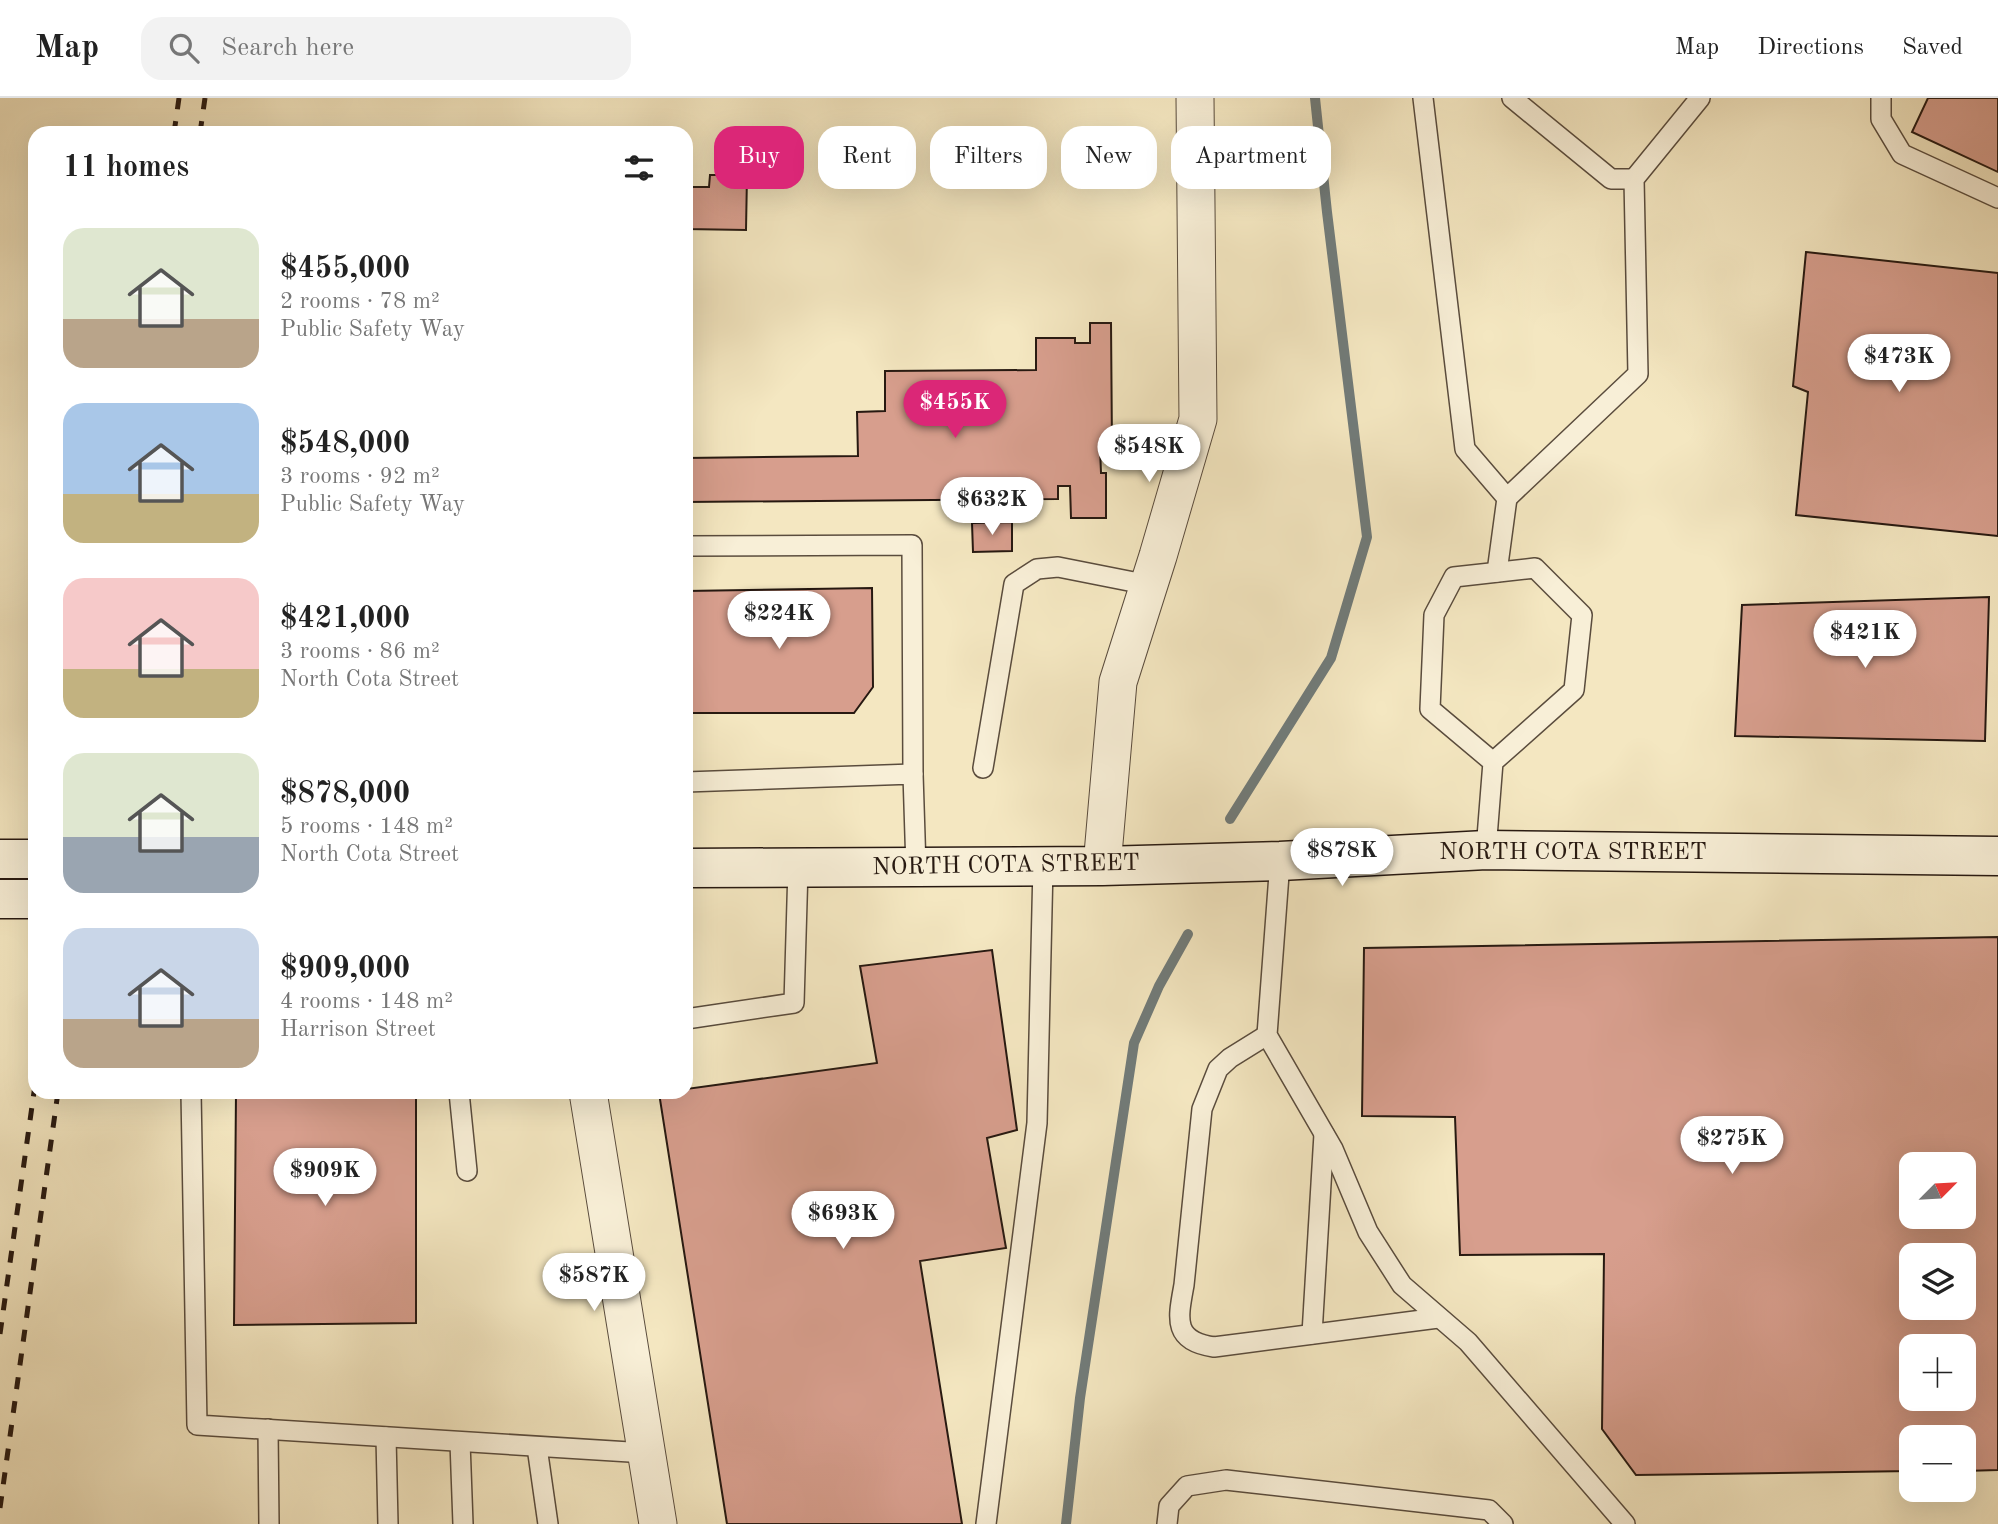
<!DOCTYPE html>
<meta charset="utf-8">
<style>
:root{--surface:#fff;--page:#f2f2f2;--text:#222;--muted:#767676;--line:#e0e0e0;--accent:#db2777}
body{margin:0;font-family:"Old Standard TT",serif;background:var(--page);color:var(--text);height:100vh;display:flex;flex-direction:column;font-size:26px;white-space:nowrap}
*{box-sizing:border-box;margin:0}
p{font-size:23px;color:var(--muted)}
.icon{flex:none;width:38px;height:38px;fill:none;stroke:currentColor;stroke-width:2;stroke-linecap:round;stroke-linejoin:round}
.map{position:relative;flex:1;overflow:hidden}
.panel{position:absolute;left:28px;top:28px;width:665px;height:973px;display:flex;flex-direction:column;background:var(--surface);border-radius:21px;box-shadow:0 7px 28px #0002}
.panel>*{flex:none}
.banner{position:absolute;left:714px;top:28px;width:665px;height:63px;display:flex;gap:14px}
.needle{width:46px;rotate:66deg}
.tools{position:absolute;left:1899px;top:1054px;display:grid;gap:14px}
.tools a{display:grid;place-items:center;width:77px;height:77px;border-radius:14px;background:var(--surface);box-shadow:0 7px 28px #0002;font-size:35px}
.price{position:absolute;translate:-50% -60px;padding:0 16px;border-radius:24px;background:#fff;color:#222;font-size:23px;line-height:46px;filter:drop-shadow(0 2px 4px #0008)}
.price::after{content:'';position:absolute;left:50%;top:42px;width:21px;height:16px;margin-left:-10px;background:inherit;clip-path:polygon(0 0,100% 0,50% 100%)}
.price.current{background:var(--accent);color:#fff}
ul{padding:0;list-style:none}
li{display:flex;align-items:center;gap:21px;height:175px;padding:0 35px}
li span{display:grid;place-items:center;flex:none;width:196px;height:140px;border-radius:21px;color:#555}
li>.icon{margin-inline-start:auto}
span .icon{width:84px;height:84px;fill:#fffc;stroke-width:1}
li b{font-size:30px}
h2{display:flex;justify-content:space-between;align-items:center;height:84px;padding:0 35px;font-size:30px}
.tag{padding:0 24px;border-radius:21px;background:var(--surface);box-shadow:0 7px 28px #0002;font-size:24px;line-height:63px}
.tag.current{background:var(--accent);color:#fff}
header{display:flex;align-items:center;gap:42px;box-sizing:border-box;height:98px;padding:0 35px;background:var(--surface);border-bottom:2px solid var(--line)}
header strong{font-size:33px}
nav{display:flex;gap:38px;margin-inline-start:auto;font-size:24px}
.search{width:490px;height:63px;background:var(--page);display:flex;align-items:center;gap:18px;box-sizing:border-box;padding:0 24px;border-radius:21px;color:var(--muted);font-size:26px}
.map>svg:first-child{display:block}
</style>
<header>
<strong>Map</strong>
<div class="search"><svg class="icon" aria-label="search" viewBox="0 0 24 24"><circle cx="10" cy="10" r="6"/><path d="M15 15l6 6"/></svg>Search here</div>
<nav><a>Map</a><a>Directions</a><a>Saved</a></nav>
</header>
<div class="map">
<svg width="1998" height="1426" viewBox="0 0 1998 1426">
<rect width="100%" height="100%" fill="#f4e7c1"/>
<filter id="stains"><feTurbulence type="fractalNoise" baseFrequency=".00286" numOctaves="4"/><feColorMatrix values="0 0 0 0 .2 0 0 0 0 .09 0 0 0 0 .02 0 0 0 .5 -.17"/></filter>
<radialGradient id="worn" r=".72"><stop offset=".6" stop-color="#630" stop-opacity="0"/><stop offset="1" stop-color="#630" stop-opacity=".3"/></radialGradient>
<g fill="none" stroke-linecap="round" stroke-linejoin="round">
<g stroke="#717b79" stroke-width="10">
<polyline points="1230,721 1331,560 1367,439 1327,114 1315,0"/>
<polyline points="1066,1426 1080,1300 1134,945 1159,888 1188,836"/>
</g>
</g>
<g fill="#d79e8d" stroke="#271911" stroke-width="2" fill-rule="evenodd">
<polygon points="1928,0 1998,0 1998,74 1912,34"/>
<polygon points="710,77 747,77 746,132 686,131 686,89 709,89"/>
<polygon points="1806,154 1998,175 1998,438 1796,417 1808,294 1793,288"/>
<polygon points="1090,225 1111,225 1112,349 1100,349 1101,375 1106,375 1106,420 1071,420 1070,388 1058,388 1058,401 686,404 686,360 858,358 857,314 885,313 885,273 1036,272 1036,240 1075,240 1075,245 1090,245"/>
<polygon points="1012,424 1012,453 973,454 972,425"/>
<polygon points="872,490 873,589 854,615 686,615 686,493"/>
<polygon points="1989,499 1985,643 1735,638 1742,507"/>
<path d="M1998 839V1372L1964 1373V1339H1911V1373L1636 1377 1602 1331 1604 1156 1460 1157 1455 1019 1362 1018 1364 850ZM1911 1066H1964V1118H1911ZM1911 1157H1964V1209H1911ZM1911 1248H1964V1300H1911Z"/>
<polygon points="992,852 1017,1032 987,1040 1006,1150 920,1163 962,1426 727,1426 659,995 686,994 686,991 877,965 860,868"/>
<polygon points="236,994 416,994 416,1225 234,1227"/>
</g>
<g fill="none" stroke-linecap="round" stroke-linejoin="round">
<g stroke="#5a4c3d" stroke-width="22">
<g id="lane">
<polyline points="1423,0 1465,351 1507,400 1497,474"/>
<polyline points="1512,0 1611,81 1634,81"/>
<polyline points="1881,0 1881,21 1902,56 1998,100"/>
<polyline points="1507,400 1638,276 1634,81 1700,0"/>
<polyline points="686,448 912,447 913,676"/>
<polyline points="983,670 1014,486 1037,471 1058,469 1149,487"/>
<polyline points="686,684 913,676 916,770"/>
<polyline points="1486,752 1493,664 1574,592 1582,517 1535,470 1454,479 1434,517 1430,611 1493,664"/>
<polyline points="1280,763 1267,937 1333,1051 1368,1134 1402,1187 1468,1244 1625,1426"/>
<polyline points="686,921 794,905 798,770"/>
<path d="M1267 937 1230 960 1218 971 1202 1011 1184 1187C1178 1220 1172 1243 1214 1249L1438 1220"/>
<polyline points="191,994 197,1327 646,1355"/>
<polyline points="459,994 467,1073"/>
<polyline points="1312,1236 1324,1036"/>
<polyline points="268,1331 269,1426"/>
<polyline points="386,1339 388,1426"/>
<polyline points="460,1344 463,1426"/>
<polyline points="537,1349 548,1426"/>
<polyline points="986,1426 1037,1025 1043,768"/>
<polyline points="1167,1426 1169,1408 1187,1388 1226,1382 1489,1412 1503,1426"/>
</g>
</g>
<g stroke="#5a4c3d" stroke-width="39">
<g id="street">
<polyline points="1102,768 1118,584 1158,458 1198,321 1195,0"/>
<polyline points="588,994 658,1426"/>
</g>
</g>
<g stroke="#271911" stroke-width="41">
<g id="secondary">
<polyline points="0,761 35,761"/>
<polyline points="686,770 1102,768 1280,763 1486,752 1998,758"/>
<polyline points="0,801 35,801"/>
</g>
</g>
<use href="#lane" stroke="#f8efd7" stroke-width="19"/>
<use href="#street" stroke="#f8efd7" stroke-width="37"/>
<use href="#secondary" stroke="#f8efd7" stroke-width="38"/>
<g stroke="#271911" stroke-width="5" stroke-dasharray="12 12" stroke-linecap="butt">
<polyline points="174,35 179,0"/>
<polyline points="200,35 205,0"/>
<polyline points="0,1236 35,987"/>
<polyline points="0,1410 58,994"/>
</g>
</g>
<g text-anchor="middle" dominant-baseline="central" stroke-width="7" stroke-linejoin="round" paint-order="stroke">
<g font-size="24" fill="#271911" stroke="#f8efd7">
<text x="1573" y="755">NORTH COTA STREET</text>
<text transform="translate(1006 768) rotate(-1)">NORTH COTA STREET</text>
</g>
</g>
<rect width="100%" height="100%" filter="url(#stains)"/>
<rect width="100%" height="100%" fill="url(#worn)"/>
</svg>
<div class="tools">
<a><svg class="needle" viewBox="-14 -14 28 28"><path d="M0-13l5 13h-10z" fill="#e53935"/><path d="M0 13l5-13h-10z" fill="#767676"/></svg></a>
<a><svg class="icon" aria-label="layers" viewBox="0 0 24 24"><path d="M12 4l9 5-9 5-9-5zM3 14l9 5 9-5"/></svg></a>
<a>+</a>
<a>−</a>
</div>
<b class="price" style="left:1899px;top:296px">$473K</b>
<b class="price current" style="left:955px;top:342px">$455K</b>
<b class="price" style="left:1149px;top:386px">$548K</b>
<b class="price" style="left:992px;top:439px">$632K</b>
<b class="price" style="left:779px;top:553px">$224K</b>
<b class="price" style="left:1865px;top:572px">$421K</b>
<b class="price" style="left:1342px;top:790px">$878K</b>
<b class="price" style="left:1732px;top:1078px">$275K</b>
<b class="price" style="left:325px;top:1110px">$909K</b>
<b class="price" style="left:843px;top:1153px">$693K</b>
<b class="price" style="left:594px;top:1215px">$587K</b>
<div class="banner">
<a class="tag current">Buy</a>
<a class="tag">Rent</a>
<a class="tag">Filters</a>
<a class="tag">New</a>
<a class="tag">Apartment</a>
</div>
<section class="panel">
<h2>11 homes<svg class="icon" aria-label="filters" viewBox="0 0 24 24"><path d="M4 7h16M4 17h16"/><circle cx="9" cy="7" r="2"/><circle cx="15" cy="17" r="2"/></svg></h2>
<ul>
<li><span style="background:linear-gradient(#dfe7d0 65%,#b9a48a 0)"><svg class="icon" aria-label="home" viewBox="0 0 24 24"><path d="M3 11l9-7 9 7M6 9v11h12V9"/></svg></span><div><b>$455,000</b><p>2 rooms · 78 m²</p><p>Public Safety Way</p></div></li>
<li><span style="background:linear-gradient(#a9c7e8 65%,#c2b280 0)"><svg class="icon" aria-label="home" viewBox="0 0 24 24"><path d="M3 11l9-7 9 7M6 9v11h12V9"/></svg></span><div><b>$548,000</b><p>3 rooms · 92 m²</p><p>Public Safety Way</p></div></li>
<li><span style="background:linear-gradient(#f6c9c9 65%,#c2b280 0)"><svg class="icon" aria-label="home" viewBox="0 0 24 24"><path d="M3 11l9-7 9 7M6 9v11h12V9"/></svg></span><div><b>$421,000</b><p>3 rooms · 86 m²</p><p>North Cota Street</p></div></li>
<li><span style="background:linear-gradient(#dfe7d0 60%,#9aa5b1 0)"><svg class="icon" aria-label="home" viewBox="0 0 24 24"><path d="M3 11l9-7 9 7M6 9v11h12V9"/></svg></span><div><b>$878,000</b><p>5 rooms · 148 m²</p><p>North Cota Street</p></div></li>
<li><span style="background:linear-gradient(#c9d6e8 65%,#b9a48a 0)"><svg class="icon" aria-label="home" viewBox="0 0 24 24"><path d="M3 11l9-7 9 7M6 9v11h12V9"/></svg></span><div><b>$909,000</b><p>4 rooms · 148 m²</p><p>Harrison Street</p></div></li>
</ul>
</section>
</div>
